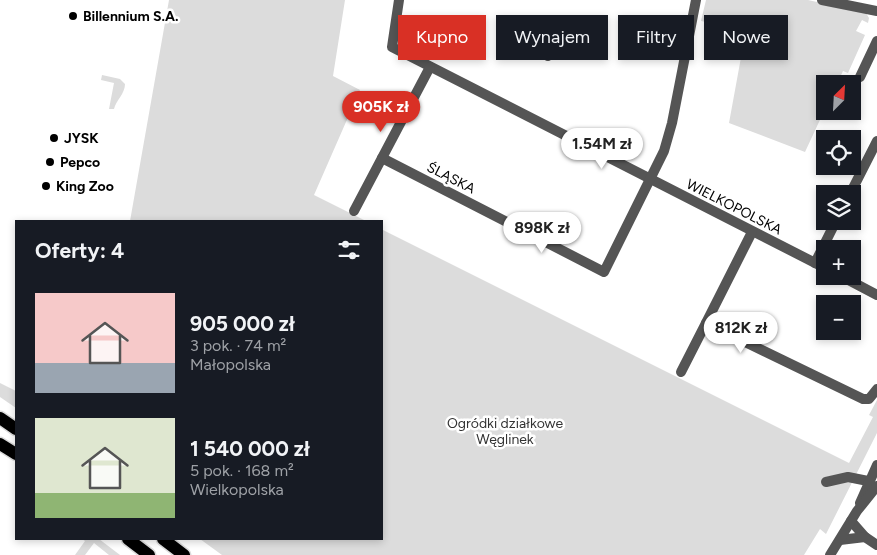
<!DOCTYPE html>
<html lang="pl">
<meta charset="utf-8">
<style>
:root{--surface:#171b24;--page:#20242c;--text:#f1f3f6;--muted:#9ea1a6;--accent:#d93025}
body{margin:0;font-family:Figtree,sans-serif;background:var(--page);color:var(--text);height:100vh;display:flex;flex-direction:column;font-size:19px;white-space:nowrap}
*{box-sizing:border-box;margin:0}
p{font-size:16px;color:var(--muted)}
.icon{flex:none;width:28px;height:28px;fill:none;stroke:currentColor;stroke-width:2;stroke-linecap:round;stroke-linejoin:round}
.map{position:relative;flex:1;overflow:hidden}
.details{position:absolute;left:15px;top:220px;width:368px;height:320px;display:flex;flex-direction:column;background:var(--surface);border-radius:0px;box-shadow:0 2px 8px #0003}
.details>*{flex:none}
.guide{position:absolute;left:398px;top:15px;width:404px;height:45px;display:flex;gap:10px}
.needle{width:32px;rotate:24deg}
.buttons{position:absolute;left:816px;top:75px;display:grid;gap:10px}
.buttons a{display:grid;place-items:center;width:45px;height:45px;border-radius:0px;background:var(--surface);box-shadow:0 2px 8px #0003;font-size:25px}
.price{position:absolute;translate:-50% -42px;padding:0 11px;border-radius:18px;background:#fff;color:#222;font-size:16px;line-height:32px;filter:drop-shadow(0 1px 2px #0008)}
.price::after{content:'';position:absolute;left:50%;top:30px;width:15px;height:11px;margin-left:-8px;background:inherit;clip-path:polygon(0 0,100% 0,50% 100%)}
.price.on{background:var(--accent);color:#fff}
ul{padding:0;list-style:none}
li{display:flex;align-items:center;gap:15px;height:125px;padding:0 20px}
li span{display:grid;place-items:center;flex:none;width:140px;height:100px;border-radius:0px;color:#555}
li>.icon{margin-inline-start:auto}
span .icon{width:60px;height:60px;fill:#fffc;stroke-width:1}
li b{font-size:21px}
h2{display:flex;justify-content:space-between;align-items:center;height:60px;padding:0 20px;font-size:21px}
.chip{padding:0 18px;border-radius:0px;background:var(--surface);box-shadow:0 2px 8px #0003;font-size:18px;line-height:45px}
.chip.on{background:var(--accent);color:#fff}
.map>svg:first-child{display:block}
</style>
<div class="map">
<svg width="877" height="555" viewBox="0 0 877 555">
<rect width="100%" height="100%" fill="#fff"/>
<g fill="#dcdcdc">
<polygon points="169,0 345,0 333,76 360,90 314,195 366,221 130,221"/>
<polygon points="706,0 808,0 866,13 869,18 868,23 862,20 856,31 865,35 848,73 843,71 837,84 825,84 825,109 805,152 729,123 746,30 701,21"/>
<path d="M102 75 120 79 125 84C125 94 116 100 114 109H109L114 83 101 80Z"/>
<polygon points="381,229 849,463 873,417 869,415 877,400 877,433 826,534 820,529 804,555 222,555 200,539 381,539"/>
<polygon points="0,383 16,391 16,408 0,397"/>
<polygon points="82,539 99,539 120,555 109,555 94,543 85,555 75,555 85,541"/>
</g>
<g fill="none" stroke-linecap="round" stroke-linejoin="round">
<g stroke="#dbdbdb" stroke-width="15">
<g id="primary">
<polyline points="0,418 16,429"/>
<polyline points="0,444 16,454"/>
<polyline points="128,539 149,555"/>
<polyline points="163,539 184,555"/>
</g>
</g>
<g stroke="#555" stroke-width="10">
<polyline points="399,0 392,47 825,268"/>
<polyline points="822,0 877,11"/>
<polyline points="506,35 548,56"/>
<polyline points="860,77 877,41"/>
<polyline points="382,158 604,272 664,151 672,123 696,0"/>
<polyline points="850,194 877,141"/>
<polyline points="354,211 430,67"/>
<polyline points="752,232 706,323 863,399 869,399 877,389"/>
<polyline points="815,263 836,221"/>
<polyline points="841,276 877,295"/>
<polyline points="681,372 706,323"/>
<polyline points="826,482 848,477 868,481"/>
<polyline points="851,521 865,537 877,545"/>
<polyline points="840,540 865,537"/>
</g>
<g stroke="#555" stroke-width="10">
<polyline points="860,503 877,465"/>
<polyline points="830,555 857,511 877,486"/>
</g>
<use href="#primary" stroke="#000" stroke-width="12"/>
</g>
<g fill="#000" stroke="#fff" stroke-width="2">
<circle cx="73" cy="16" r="5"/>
<circle cx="54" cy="138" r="5"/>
<circle cx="50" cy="162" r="5"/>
<circle cx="46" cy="186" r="5"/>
</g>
<g text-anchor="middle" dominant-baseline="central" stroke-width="5" stroke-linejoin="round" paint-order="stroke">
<g font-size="14" font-weight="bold" fill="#000" stroke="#fff" text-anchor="start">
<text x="83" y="16">Billennium S.A.</text>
<text x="64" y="138">JYSK</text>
<text x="60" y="162">Pepco</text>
<text x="56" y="186">King Zoo</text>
</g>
<g font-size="14" fill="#000" stroke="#fff">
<text transform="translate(451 178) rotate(27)">ŚLĄSKA</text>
<text transform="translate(734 207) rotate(27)">WIELKOPOLSKA</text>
</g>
<g font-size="14" fill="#333" stroke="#fff">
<text x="505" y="423">Ogródki działkowe<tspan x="505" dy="16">Węglinek</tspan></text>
</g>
</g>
</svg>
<div class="buttons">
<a><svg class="needle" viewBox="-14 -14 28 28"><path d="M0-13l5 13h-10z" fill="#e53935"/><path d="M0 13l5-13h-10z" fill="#9ea1a6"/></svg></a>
<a><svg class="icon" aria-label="locate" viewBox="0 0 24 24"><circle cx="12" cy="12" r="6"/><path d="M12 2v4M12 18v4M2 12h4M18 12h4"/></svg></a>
<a><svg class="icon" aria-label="layers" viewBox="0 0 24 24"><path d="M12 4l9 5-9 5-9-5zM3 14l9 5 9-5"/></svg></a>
<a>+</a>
<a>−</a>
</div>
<b class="price on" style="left:381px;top:133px">905K zł</b>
<b class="price" style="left:602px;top:170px">1.54M zł</b>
<b class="price" style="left:542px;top:254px">898K zł</b>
<b class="price" style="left:741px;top:354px">812K zł</b>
<div class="guide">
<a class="chip on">Kupno</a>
<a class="chip">Wynajem</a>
<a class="chip">Filtry</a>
<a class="chip">Nowe</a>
</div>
<section class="details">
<h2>Oferty: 4<svg class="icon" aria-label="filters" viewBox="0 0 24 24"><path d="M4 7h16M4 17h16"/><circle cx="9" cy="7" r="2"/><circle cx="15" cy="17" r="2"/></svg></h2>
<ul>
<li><span style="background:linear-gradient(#f6c9c9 70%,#9aa5b1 0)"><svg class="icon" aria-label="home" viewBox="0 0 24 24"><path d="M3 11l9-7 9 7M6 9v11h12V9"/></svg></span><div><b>905 000 zł</b><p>3 pok. · 74 m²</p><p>Małopolska</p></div></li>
<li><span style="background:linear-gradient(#dfe7d0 75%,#8fb573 0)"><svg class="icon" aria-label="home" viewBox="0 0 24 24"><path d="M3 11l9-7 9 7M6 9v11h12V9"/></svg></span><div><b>1 540 000 zł</b><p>5 pok. · 168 m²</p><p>Wielkopolska</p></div></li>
</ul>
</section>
</div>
